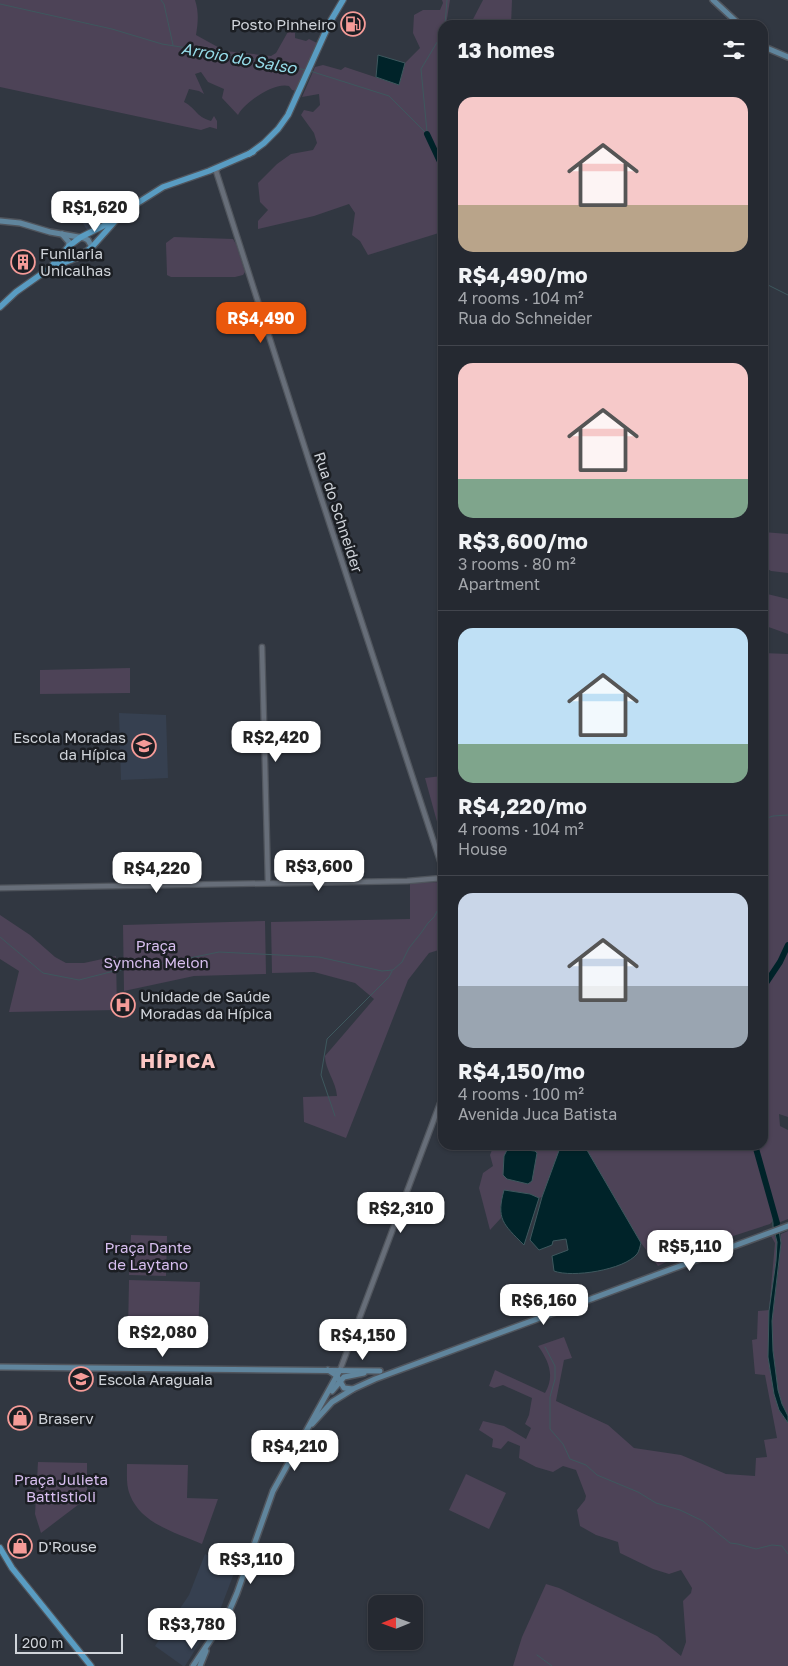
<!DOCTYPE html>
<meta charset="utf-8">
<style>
:root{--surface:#252931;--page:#2d3139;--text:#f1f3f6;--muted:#a3a6ab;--line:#42454d;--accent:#ea580c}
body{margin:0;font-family:"Golos Text",sans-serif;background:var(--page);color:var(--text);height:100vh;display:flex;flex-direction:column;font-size:19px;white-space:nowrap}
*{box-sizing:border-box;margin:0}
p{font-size:16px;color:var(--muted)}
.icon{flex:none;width:28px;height:28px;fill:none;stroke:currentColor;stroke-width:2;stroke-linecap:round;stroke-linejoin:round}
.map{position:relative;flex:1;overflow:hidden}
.panel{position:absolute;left:438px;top:20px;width:330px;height:1130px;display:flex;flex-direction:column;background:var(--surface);border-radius:15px;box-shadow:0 1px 4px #0004,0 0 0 1px var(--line)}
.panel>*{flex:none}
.needle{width:32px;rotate:269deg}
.tools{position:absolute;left:368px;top:1595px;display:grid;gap:10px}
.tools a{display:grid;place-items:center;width:55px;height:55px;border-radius:10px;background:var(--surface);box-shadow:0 1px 4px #0004,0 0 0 1px var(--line);font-size:25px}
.scale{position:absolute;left:15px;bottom:12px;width:108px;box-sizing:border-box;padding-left:5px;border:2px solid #d0d4da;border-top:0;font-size:14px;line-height:18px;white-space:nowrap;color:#d0d4da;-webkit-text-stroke:4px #1b1e23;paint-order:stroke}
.price{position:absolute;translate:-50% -42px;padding:0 11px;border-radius:10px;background:#fff;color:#222;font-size:16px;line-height:32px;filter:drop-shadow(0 1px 2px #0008)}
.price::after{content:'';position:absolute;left:50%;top:30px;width:15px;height:11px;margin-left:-8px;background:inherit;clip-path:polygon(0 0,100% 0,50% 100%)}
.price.on{background:var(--accent);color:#fff}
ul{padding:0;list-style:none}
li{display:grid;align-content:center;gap:10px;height:265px;padding:0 20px}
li+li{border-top:1px solid var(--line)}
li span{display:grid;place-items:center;height:155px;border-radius:15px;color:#555}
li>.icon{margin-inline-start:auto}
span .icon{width:90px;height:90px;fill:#fffc;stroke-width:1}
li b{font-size:21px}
h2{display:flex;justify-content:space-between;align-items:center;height:60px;padding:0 20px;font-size:21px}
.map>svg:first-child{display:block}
</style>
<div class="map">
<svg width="788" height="1666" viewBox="0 0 788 1666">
<rect width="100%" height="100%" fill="#313741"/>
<g fill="#364050">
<polygon points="89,202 104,221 88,232 76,211"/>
<polygon points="119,713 166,715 168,778 121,780"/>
<polygon points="205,1554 236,1568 220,1610 185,1666 183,1666 155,1646 189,1595"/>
</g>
<g fill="#4d4357">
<path d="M0 0H195C199 12 198 23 196 35L225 51 271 56 276 53 289 30 295 33V38L306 41 309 39 317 43 296 91 292 90 289 86C274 82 245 102 238 115L222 98 224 89 208 82 201 72 195 74 204 94 199 91 189 89 184 102C197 109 195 116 211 121L214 116 217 121V129L210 127 201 130 0 87Z"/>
<polygon points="442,0 450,0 446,25 442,25 441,45 442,232 368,255 360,241 352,235 355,213 349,204 314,216 258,229 258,221 268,210 260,202 258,183 277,164 291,154 313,150 317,143 314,133 301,115 304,110 313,112 320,105 319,94 302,97 315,67 323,65 341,70 345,67 399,85 405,63 420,48 413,33 414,15 423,10 440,10 443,3"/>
<polygon points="483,0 512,0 511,25 470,25"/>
<polygon points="174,237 233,239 236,244 245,272 243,275 235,277 171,277 167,275 166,243"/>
<polygon points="763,532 788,534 788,573 771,571 763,566"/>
<polygon points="763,593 788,599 788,634 763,625 765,609 763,608"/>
<polygon points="763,653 788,654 788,1117 779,1114 780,1126 788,1130 788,1219 778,1223 777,1217 773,1216 772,1222 770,1224 693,1249 658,1266 641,1243 584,1145 762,1145"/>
<polygon points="130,668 130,693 40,694 40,670"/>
<polygon points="442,776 442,840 425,778"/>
<path d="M442 882V949L429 953 408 980 346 1138 304 1122 303 1097 337 1096C336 1081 325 1070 325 1056L374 999 355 983 314 972 272 973 271 922 410 919V883Z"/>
<polygon points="0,915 30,935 55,957 66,963 84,963 116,956 117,1010 9,1012 19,971 0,959"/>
<polygon points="265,921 266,974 194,976 124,991 123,925"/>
<polygon points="494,1145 561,1145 542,1197 539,1198 530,1194 500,1206 501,1218 490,1230 479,1188 483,1173 493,1166 490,1155"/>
<polygon points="788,1231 788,1416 782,1404 778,1390 773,1351 772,1321 779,1265 781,1234"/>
<path d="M774 1234 777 1242 776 1261 769 1311 768 1357 774 1394 779 1410 788 1423V1666H513L522 1637 546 1584 559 1588 657 1636 681 1656 686 1642 683 1601 691 1593 692 1588 681 1570 669 1574 653 1569 620 1553 618 1542 596 1535 580 1526 577 1510 585 1500 586 1496 576 1470 563 1466 553 1472 536 1467 519 1458 520 1446 508 1441 501 1449 492 1447 493 1439 479 1430 483 1421 504 1426 526 1439 531 1428 525 1424 529 1415 532 1398 503 1385 494 1388 489 1386 495 1370 545 1393C555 1376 549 1361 538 1346L564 1337 572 1358 564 1360 556 1401 608 1425 634 1448 681 1455 726 1474 755 1476 756 1458 767 1457 764 1440 777 1438 765 1375 755 1374 752 1340 757 1339 758 1311 769 1310 775 1243 771 1236Z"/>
<polygon points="131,1235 167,1236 166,1276 129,1275"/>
<polygon points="129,1280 200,1282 198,1334 128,1332"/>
<polygon points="38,1462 87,1463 87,1498 41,1533 35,1514"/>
<path d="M127 1464 188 1465 187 1498 218 1499 202 1544C177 1533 141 1524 130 1495 126 1486 127 1474 127 1464Z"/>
<polygon points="466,1474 506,1493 489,1529 449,1510"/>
</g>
<g fill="#002329" stroke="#3e585e">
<polygon points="378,55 405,63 399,85 376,77"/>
<path d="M561 1145H584L641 1243C640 1246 639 1252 637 1254 624 1270 572 1278 554 1271L552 1256 568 1250 566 1239 553 1241 552 1245 539 1250 530 1240 542 1197Z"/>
<polygon points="508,1148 535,1151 537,1153 532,1181 528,1184 507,1179 503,1175 504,1156"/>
<path d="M504 1190 530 1194 539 1198 524 1245C503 1224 496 1219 504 1190Z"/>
<polygon points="773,1215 777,1217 781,1243 772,1321 773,1351 778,1390 782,1404 788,1416 788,1423 779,1410 774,1394 768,1357 769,1311 776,1261 777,1242 773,1226"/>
</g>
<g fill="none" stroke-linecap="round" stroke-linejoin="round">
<g stroke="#3e585e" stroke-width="1">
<polyline points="161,0 164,4 173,45"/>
<polyline points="0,4 112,29 162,44 244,57 306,70"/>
<polyline points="445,25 447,0"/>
<polyline points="310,71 389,96 427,134"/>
<polyline points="427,132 421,69 442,34"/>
<polyline points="762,282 788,295"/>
<polyline points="762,820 773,816 788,815"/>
<polyline points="0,937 43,973 79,980 114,971 161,964 219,952 319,957 382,971 393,970 402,962 409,948 421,933 428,923 434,917 442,902"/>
<polyline points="335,1116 321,1075 327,1039 389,977 392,971"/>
<polyline points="545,1347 555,1366 555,1379 550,1397 550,1429 563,1444 570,1459 586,1465 597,1475 638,1492 656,1503 680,1510 703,1521 730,1543 738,1544 756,1549 772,1545 782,1546 788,1554"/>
<polyline points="537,1655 552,1666"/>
</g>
<g stroke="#002329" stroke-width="6">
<polyline points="427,134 442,166"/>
<polyline points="762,989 780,962 788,945"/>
<polyline points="762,1004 764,1012 762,1021"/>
<polyline points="755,1145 777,1223"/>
</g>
<g stroke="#50555d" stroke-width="7">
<g id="tertiary">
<polyline points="219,167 216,171 311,467 442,867"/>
<polyline points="262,647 268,883"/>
<polyline points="0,888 407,881 442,878"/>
<polyline points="340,1370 442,1098"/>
</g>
</g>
<g stroke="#50555d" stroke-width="8">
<g id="secondary">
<polyline points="713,0 740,25"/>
<polyline points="762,46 788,57"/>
<polyline points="0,221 20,223 50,232 84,238 88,240 92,247"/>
<polyline points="62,234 69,242 68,250 70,255 77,258"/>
<polyline points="0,1367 380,1371"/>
<polyline points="328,1370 337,1376 344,1388 353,1389"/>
<polyline points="332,1391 344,1377 364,1373"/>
<polyline points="312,1424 332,1402 353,1389 375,1379 788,1226"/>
<polyline points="193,1666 228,1614 237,1593 273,1491 340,1370"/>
<polyline points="200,1666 206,1651"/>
</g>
</g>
<g stroke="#50555d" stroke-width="8">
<g id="primary">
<polyline points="249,154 264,143 278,129 288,115 330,22 343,0"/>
<polyline points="50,268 79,257 92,247 117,219 136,204 163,187 209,171 253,152"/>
<polyline points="0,307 16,292 50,268 69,246 81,237 113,221"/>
<polyline points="0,1548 12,1568 91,1666"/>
</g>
</g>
<use href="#tertiary" stroke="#676e79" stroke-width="4.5"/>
<use href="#secondary" stroke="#60859d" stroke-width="5"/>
<use href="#primary" stroke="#599cc2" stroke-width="5.5"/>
</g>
<defs>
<g id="fuel-ring" transform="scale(1.25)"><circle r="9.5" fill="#1b1e23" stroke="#f59b98" stroke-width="1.5"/><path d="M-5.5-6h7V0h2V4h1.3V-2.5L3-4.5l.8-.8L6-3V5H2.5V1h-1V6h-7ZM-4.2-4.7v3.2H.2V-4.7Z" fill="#f59b98"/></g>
<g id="building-ring" transform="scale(1.25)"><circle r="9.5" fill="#1b1e23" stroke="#f59b98" stroke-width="1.5"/><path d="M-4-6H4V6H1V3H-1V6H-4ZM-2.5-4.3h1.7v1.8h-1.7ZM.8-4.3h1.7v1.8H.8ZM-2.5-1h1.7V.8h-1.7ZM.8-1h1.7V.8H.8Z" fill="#f59b98"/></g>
<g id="school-ring" transform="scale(1.25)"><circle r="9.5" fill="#1b1e23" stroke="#f59b98" stroke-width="1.5"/><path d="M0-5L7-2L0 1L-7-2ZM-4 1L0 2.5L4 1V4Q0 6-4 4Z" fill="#f59b98"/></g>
<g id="hospital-ring" transform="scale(1.25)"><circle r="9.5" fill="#1b1e23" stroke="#f59b98" stroke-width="1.5"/><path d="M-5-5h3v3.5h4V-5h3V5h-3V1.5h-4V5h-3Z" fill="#f59b98"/></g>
<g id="shop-ring" transform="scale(1.25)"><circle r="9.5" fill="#1b1e23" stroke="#f59b98" stroke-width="1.5"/><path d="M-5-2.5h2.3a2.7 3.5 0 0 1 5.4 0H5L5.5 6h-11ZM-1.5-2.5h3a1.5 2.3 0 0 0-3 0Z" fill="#f59b98"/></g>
</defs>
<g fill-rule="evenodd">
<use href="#fuel-ring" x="353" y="24"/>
<use href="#building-ring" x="23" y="262"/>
<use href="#school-ring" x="144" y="746"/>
<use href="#hospital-ring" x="123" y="1005"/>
<use href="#school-ring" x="81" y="1379"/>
<use href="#shop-ring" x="20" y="1418"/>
<use href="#shop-ring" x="20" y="1546"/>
</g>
<g text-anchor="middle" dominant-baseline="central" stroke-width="5" stroke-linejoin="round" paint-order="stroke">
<g font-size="15" fill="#d0d4da" stroke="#1b1e23" text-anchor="start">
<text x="336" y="24" text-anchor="end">Posto Pinheiro</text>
<text x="40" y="253">Funilaria<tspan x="40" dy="17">Unicalhas</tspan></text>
<text x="126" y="737" text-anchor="end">Escola Moradas<tspan x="126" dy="17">da Hípica</tspan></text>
<text x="140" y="996">Unidade de Saúde<tspan x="140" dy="17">Moradas da Hípica</tspan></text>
<text x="98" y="1379">Escola Araguaia</text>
<text x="38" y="1418">Braserv</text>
<text x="38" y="1546">D'Rouse</text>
</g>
<g font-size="15" fill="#d0d4da" stroke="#1b1e23">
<text transform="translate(339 512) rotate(72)">Rua do Schneider</text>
</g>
<g font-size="15" fill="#d7beef" stroke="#1b1e23">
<text x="156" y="945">Praça<tspan x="156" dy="17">Symcha Melon</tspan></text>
<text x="148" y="1247">Praça Dante<tspan x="148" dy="17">de Laytano</tspan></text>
<text x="61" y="1479">Praça Julieta<tspan x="61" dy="17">Battistioli</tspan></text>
</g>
<g font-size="16" font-style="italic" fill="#95dae7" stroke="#1b1e23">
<text transform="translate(239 58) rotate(10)">Arroio do Salso</text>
</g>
<g font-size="20" font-weight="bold" letter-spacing="1" fill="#fbc7c4" stroke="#1b1e23">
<text x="178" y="1060">HÍPICA</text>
</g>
</g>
</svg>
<div class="tools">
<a><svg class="needle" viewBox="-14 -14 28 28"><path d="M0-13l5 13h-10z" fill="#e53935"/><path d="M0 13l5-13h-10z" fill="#a3a6ab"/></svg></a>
</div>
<div class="scale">200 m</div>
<b class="price" style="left:95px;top:233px">R$1,620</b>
<b class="price on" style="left:261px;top:344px">R$4,490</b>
<b class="price" style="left:276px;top:763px">R$2,420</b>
<b class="price" style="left:319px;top:892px">R$3,600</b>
<b class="price" style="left:157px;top:894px">R$4,220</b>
<b class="price" style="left:401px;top:1234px">R$2,310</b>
<b class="price" style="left:690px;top:1272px">R$5,110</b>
<b class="price" style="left:544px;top:1326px">R$6,160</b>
<b class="price" style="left:163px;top:1358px">R$2,080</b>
<b class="price" style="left:363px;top:1361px">R$4,150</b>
<b class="price" style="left:295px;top:1472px">R$4,210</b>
<b class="price" style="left:251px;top:1585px">R$3,110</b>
<b class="price" style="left:192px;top:1650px">R$3,780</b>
<section class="panel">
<h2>13 homes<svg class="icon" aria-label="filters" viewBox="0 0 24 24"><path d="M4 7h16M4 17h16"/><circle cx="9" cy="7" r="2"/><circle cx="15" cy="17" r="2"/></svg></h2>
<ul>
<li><span style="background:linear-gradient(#f6c9c9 70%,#b9a48a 0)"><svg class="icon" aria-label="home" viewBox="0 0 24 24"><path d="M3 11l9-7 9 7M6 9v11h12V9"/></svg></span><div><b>R$4,490/mo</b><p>4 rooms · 104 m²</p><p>Rua do Schneider</p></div></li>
<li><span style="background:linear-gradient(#f6c9c9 75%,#7fa58c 0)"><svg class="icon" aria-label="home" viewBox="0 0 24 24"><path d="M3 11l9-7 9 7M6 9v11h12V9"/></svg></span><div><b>R$3,600/mo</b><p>3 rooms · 80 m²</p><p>Apartment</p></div></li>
<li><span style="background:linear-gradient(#bfe0f5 75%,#7fa58c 0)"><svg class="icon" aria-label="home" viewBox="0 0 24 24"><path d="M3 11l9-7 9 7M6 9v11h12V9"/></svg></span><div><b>R$4,220/mo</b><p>4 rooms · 104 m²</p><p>House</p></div></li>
<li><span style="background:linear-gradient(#c9d6e8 60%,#9aa5b1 0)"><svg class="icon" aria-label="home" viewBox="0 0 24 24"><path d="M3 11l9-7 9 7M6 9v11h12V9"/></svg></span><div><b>R$4,150/mo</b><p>4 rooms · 100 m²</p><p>Avenida Juca Batista</p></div></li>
</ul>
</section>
</div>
